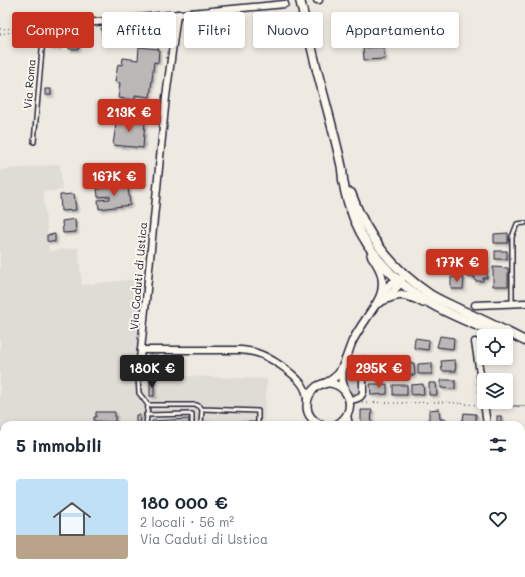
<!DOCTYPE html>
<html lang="it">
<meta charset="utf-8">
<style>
:root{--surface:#fff;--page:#f2f2f3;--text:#1f2937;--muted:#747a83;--line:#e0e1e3;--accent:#c8321e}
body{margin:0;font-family:Mali,sans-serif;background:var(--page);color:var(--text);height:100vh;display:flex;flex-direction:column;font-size:15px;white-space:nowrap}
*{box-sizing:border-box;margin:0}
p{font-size:13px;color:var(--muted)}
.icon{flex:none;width:22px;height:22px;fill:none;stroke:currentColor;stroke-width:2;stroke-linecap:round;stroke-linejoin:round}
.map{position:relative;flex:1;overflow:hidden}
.panel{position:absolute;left:0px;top:421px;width:525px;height:156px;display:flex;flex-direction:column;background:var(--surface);border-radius:12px 12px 0 0;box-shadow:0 2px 6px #0003}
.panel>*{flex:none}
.guide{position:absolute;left:12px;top:12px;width:501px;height:36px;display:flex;gap:8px}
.fabs{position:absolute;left:477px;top:329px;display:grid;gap:8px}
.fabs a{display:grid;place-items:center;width:36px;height:36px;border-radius:4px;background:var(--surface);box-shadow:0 2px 6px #0003;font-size:20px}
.price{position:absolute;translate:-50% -34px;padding:0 9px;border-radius:4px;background:var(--accent);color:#fff;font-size:13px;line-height:26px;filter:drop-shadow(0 1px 2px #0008)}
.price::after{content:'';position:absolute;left:50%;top:24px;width:12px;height:9px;margin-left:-6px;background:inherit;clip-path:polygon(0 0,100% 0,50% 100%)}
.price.on{background:#222;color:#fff}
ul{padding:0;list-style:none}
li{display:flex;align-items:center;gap:12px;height:100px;padding:0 16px}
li+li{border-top:1px solid var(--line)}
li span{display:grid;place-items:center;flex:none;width:112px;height:80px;border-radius:4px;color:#555}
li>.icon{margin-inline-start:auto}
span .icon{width:48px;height:48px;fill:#fffc;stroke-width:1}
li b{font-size:17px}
h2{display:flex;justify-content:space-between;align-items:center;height:48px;padding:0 16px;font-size:17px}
.pill{padding:0 14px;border-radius:4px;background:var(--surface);box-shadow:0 2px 6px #0003;font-size:14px;line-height:36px}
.pill.on{background:var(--accent);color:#fff}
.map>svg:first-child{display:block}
</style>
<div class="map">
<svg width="525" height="577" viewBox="0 0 525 577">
<defs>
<filter id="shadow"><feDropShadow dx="2" dy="2" stdDeviation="1" flood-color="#0004"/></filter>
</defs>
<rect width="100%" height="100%" fill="#eeeae2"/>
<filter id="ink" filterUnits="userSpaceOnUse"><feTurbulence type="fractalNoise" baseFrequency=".025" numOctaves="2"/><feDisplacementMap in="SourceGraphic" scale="8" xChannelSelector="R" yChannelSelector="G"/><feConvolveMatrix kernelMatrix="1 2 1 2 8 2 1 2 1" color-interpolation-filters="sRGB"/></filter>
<g filter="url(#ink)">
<polygon fill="#dfdbd5" points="60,164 62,190 43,192 49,251 78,248 82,285 144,278 134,373 153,375 267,379 264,425 4,425 4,573 55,573 56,577 0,577 0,170"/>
<path fill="#d0cdc9" stroke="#797882" d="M350 358 360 359V368L358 369 357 374 360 376V392L357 394 351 393C341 380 346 373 350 358Z"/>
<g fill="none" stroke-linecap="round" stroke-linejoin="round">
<polyline stroke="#716f7c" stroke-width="1.5" points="488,406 525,406"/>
</g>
<g fill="#bcb8b8" stroke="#22223b" filter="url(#shadow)">
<polygon points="379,21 381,32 362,34 361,22"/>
<polygon points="112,27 112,42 103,42 101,28"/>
<polygon points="78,30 79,49 69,49 67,31"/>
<polygon points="59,37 60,47 50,48 49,38"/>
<polygon points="139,47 159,49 158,63 154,62 150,97 135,95 135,100 118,98 120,83 115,82 118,64 122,65 123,58 138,60"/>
<polygon points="383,47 385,59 364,60 363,48"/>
<rect x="45" y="89" width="6" height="6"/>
<polygon points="117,117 145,120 143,148 113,145"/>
<polygon points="128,186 130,205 99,209 98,200 110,199 110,196 98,197 97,189"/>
<polygon points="74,194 76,210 61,211 60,195"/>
<polygon points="75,219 76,232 63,233 62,221"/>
<polygon points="508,233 508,243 494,243 494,234"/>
<polygon points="55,234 55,242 47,241 47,235"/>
<rect x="495" y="251" width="12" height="8"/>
<polygon points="468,255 487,255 487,278 483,278 483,281 475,281 475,277 468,277"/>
<polygon points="493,267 508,268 508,286 493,286"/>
<polygon points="451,277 464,278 463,289 451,289"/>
<polygon points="440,336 454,338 453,349 437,347"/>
<polygon points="415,338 429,340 428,350 414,348"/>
<polygon points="455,360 456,371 442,371 441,361"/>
<polygon points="382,363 383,375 370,376 370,364"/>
<polygon points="400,363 401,375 388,376 387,364"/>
<polygon points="402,363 414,363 415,375 403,375"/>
<polygon points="432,363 432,374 418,374 418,364"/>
<polygon points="441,380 455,380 455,389 441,388"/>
<rect x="150" y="382" width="4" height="14"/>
<polygon points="429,383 436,383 437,395 429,395"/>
<polygon points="370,384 387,384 387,394 371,395"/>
<polygon points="423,384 424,394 411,395 411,385"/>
<rect x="393" y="385" width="14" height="10"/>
<polygon points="439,409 440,419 446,419 446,425 432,425 432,422 429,422 429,410"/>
<polygon points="361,410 372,410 371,425 361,425"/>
<polygon points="96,412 115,412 115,422 94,421 94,417 96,417"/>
<polygon points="464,413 476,414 476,425 462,425"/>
<polygon points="136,415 140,415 139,425 136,425"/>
<rect x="497" y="416" width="4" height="6"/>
<polygon points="189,419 189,425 151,425 152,421"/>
<rect x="206" y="422" width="49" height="3"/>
<polygon points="0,556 4,556 4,573 6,573 7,577 0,577"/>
<rect x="449" y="573" width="9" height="4"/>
</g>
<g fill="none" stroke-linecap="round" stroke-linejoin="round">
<g stroke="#22223b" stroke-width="6">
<g id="service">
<polyline points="34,142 44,27"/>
<polyline points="512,304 512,237 517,224 525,223"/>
<polyline points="138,377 139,393 148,405 197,405 202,409 258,411 258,425"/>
<polyline points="146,415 192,414 192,425"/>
<polyline points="146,425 148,405"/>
<polyline points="201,425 202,409"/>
<polyline points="0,548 4,548"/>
<polyline points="22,573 22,577"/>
</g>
</g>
<g stroke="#22223b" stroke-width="9">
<g id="minor">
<polyline points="317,0 319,0"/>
<path d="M177 14 166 97 141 350H241C246 351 252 351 257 353 270 357 292 372 301 383 305 388 307 394 307 400"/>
<polyline points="44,27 285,4"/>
<polyline points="475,305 525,303"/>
<polyline points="475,342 484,399"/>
<polyline points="138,377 141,350"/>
<path d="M349 400C355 399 361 399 363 392V360"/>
<polyline points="484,402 487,425"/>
<polyline points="347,415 349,425"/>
<polyline points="469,577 469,573"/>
</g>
</g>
<g stroke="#22223b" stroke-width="10">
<g id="tertiary">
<path d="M382 295C388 287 389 282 400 281"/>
<polyline points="388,297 398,286 400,281 402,278"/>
<path d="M377 304C395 294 404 292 423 303"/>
<polyline points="342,368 342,381 345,391"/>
<path d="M324 384C330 381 335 378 339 373 345 364 348 352 352 342 357 332 364 322 370 313 375 305 381 299 382 289 384 275 379 267 371 255"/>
<path d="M321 425C313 421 307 415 307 406 307 399 310 392 316 387 340 371 366 408 336 425"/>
<polyline points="0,515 4,515"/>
</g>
</g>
<g stroke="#22223b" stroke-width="11">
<g id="secondary">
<path d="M317 70C325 101 334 132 341 164 343 171 342 178 344 185 345 192 347 199 349 205 362 246 391 280 428 302 451 316 477 325 502 336"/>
<path d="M351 193C367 237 392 269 431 295 441 301 451 305 461 310 483 320 504 330 525 341"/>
</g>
</g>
<g stroke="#22223b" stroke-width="1" stroke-dasharray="1 3" stroke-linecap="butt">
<polyline points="0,29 37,27"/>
<polyline points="0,34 38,28"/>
<polyline points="362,402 393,403 445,402 478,405"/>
<polyline points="521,561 525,561"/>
</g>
<use href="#service" stroke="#fbf7ec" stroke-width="3"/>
<use href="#minor" stroke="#fbf7ec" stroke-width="6"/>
<use href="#tertiary" stroke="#fbf7ec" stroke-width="7"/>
<use href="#secondary" stroke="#fbf7ec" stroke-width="8"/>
<g stroke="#22223b" stroke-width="3">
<g id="rail">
<polyline points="0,431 4,443"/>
<polyline points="43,573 45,577"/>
</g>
</g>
<use href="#rail" stroke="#fbf7ec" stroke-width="1.5" stroke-dasharray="4.5" stroke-linecap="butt"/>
<g stroke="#22223b" stroke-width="11" stroke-linecap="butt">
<polyline id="secondary-bridge" points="300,0 317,70"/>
</g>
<use href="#secondary-bridge" stroke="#fbf7ec" stroke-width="8"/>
</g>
</g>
<g text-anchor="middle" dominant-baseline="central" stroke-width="4" stroke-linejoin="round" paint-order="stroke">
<g font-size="11" fill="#22223b" stroke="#fbf7ec">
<text transform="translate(29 84) rotate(-85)">Via Roma</text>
<text transform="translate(138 276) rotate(-85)">Via Caduti di Ustica</text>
</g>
</g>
</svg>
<div class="fabs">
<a><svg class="icon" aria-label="locate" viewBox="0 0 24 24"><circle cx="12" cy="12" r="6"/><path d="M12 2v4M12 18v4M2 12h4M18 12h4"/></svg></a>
<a><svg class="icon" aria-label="layers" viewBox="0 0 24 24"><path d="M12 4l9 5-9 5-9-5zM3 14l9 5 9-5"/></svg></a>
</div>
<b class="price" style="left:129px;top:133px">213K €</b>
<b class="price" style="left:114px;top:197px">167K €</b>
<b class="price" style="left:457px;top:283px">177K €</b>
<b class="price on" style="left:152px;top:389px">180K €</b>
<b class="price" style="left:379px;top:389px">295K €</b>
<div class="guide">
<a class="pill on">Compra</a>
<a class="pill">Affitta</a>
<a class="pill">Filtri</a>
<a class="pill">Nuovo</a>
<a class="pill">Appartamento</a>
</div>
<section class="panel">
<h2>5 immobili<svg class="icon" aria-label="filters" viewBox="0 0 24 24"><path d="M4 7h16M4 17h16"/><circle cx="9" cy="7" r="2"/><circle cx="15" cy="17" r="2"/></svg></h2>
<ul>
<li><span style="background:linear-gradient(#bfe0f5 70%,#b9a48a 0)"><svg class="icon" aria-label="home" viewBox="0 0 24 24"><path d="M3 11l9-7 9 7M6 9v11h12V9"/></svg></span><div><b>180 000 €</b><p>2 locali · 56 m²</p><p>Via Caduti di Ustica</p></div><svg class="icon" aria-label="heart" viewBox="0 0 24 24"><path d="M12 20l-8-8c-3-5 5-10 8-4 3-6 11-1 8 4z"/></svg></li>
</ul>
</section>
</div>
